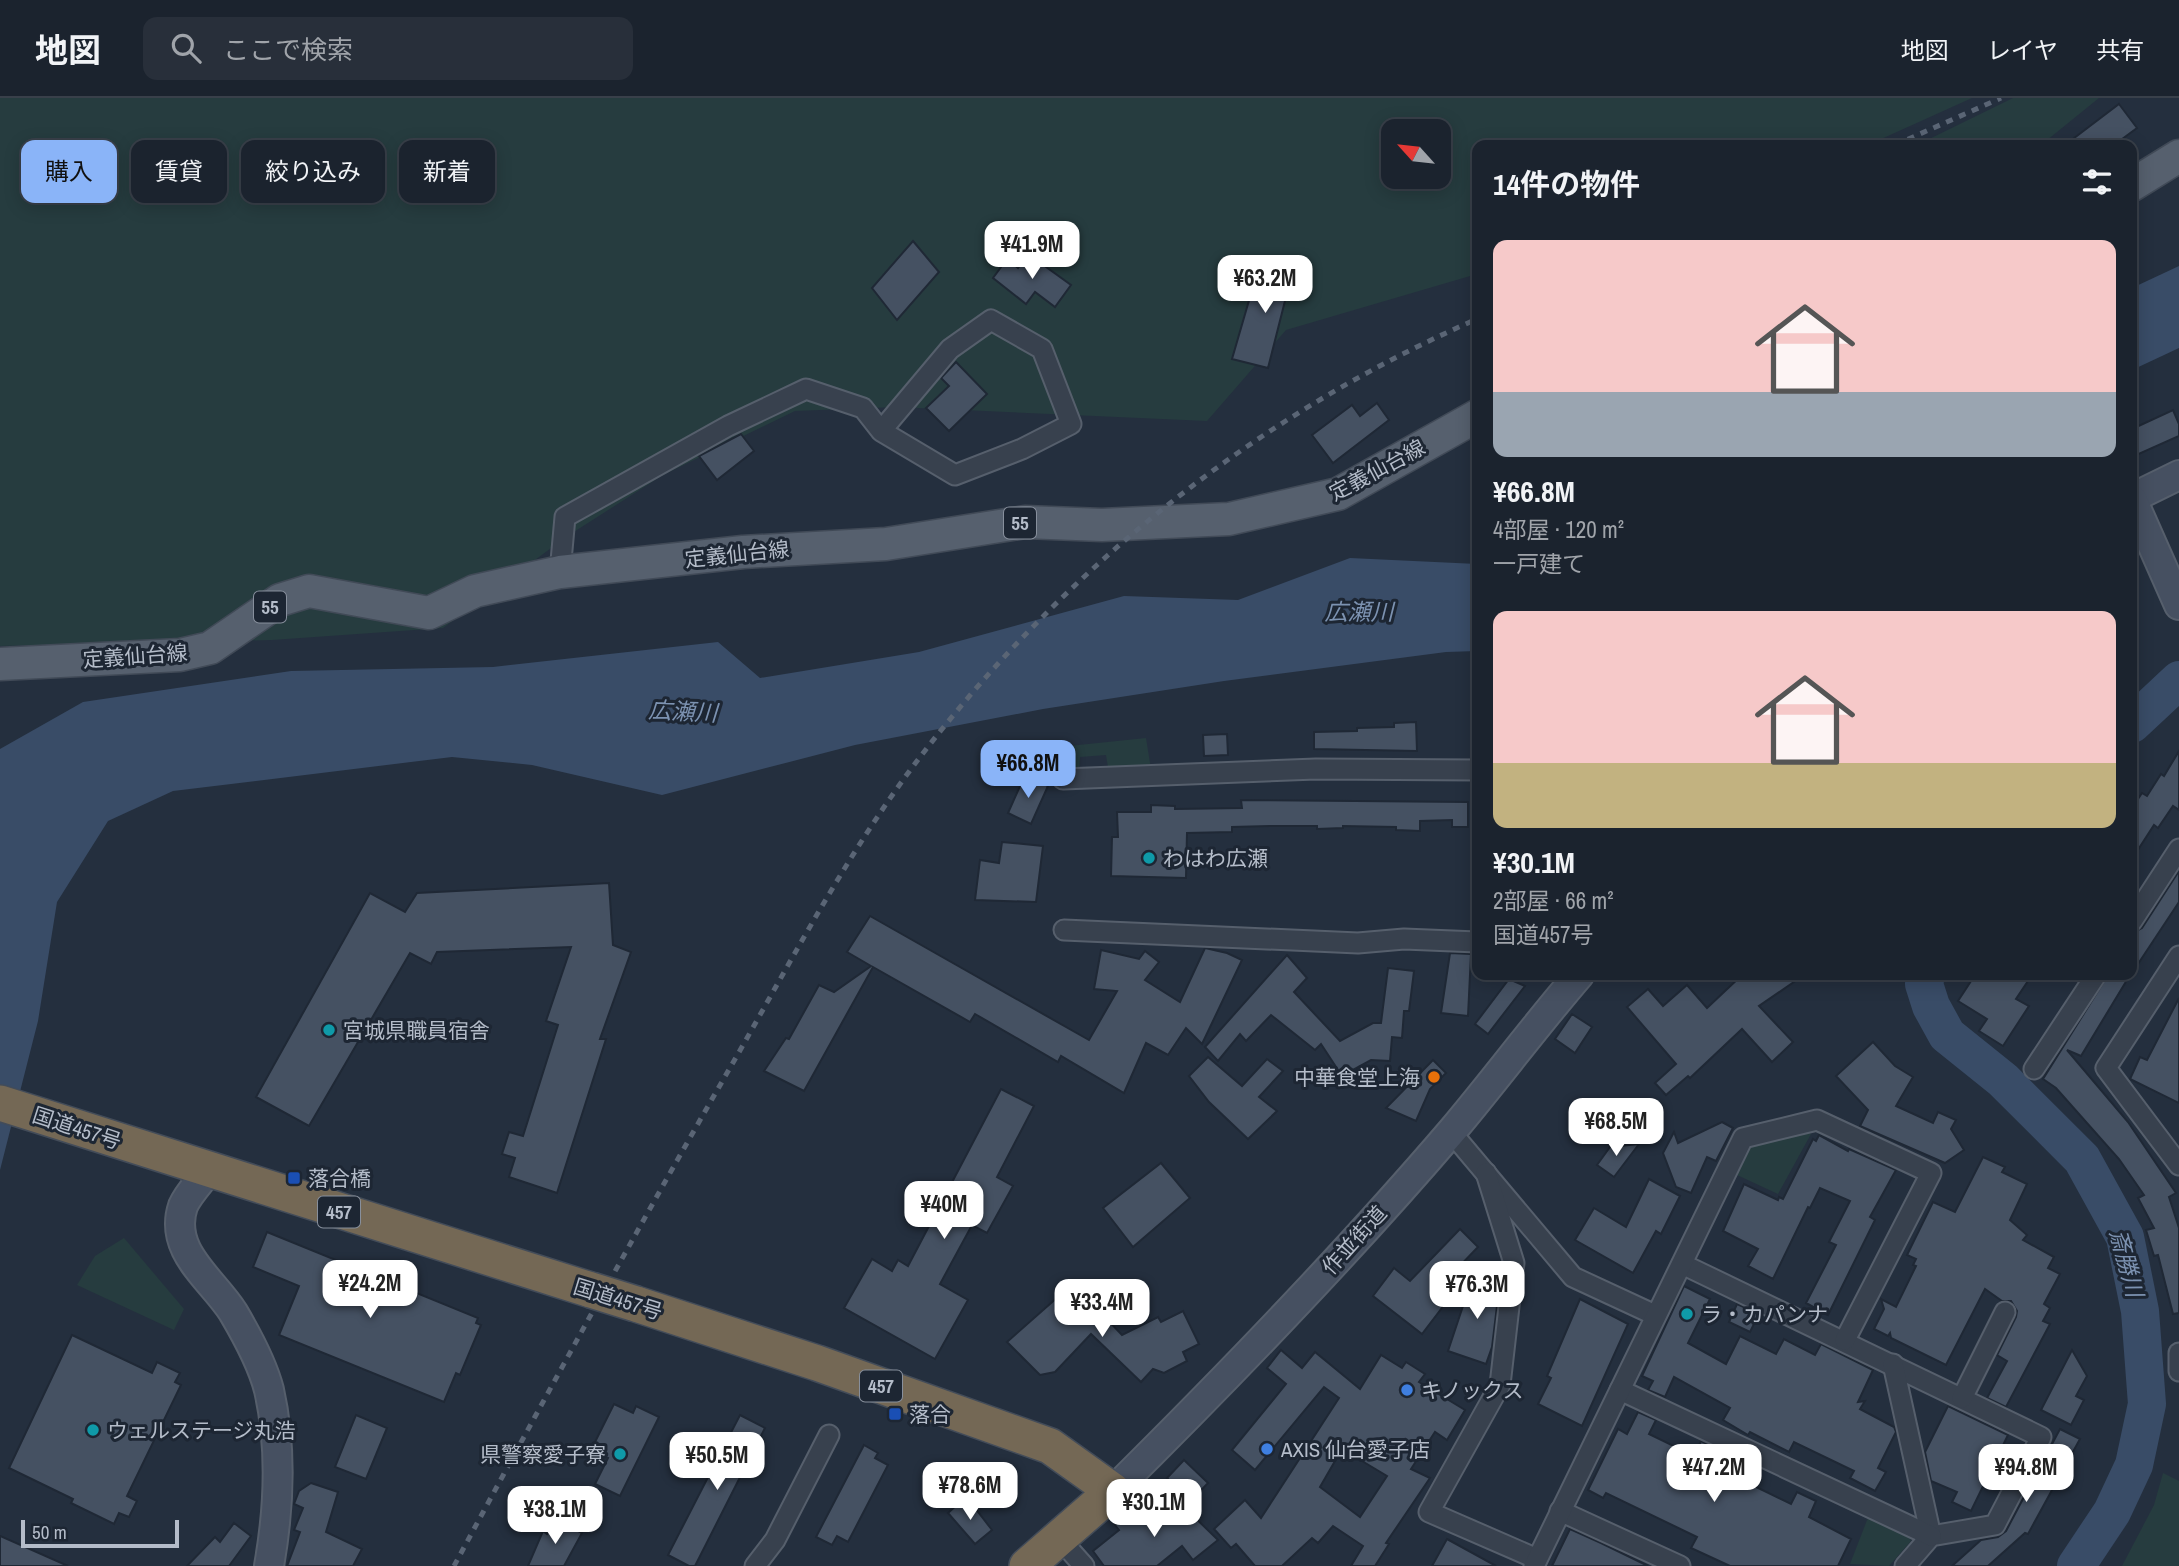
<!DOCTYPE html>
<html lang="ja">
<meta charset="utf-8">
<style>
:root{--surface:#1b232e;--page:#282f3a;--text:#f1f3f6;--muted:#a0a4aa;--line:#39404a;--accent:#8ab4f8}
body{margin:0;font-family:"Archivo Narrow","Noto Sans JP",sans-serif;background:var(--page);color:var(--text);height:100vh;display:flex;flex-direction:column;font-size:26px;white-space:nowrap}
*{box-sizing:border-box;margin:0}
p{font-size:23px;color:var(--muted)}
.icon{flex:none;width:38px;height:38px;fill:none;stroke:currentColor;stroke-width:2;stroke-linecap:round;stroke-linejoin:round}
.map{position:relative;flex:1;overflow:hidden}
.drawer{position:absolute;left:1472px;top:42px;width:665px;height:840px;display:flex;flex-direction:column;background:var(--surface);border-radius:14px;box-shadow:0 4px 18px #0003,0 0 0 2px var(--line)}
.drawer>*{flex:none}
.top-card{position:absolute;left:21px;top:42px;width:665px;height:63px;display:flex;gap:14px}
.needle{width:46px;rotate:297deg}
.buttons{position:absolute;left:1381px;top:21px;display:grid;gap:14px}
.buttons a{display:grid;place-items:center;width:70px;height:70px;border-radius:14px;background:var(--surface);box-shadow:0 4px 18px #0003,0 0 0 2px var(--line);font-size:35px}
.scale{position:absolute;left:21px;bottom:18px;width:158px;box-sizing:border-box;padding-left:7px;border:4px solid #b4bcc9;border-top:0;font-size:19px;line-height:24px;white-space:nowrap;color:#b4bcc9;-webkit-text-stroke:5px #1d2633;paint-order:stroke}
.price{position:absolute;translate:-50% -60px;padding:0 16px;border-radius:14px;background:#fff;color:#222;font-size:23px;line-height:46px;filter:drop-shadow(0 2px 4px #0008)}
.price::after{content:'';position:absolute;left:50%;top:42px;width:21px;height:16px;margin-left:-10px;background:inherit;clip-path:polygon(0 0,100% 0,50% 100%)}
.price.current{background:var(--accent);color:#111}
ul{padding:0;list-style:none}
li{display:grid;align-content:center;gap:14px;height:371px;padding:0 21px}
li span{display:grid;place-items:center;height:217px;border-radius:14px;color:#555}
li>.icon{margin-inline-start:auto}
span .icon{width:126px;height:126px;fill:#fffc;stroke-width:1}
li b{font-size:30px}
h2{display:flex;justify-content:space-between;align-items:center;height:84px;padding:0 21px;font-size:30px}
.pill{padding:0 24px;border-radius:14px;background:var(--surface);box-shadow:0 4px 18px #0003,0 0 0 2px var(--line);font-size:24px;line-height:63px}
.pill.current{background:var(--accent);color:#111}
header{display:flex;align-items:center;gap:42px;box-sizing:border-box;height:98px;padding:0 35px;background:var(--surface);border-bottom:2px solid var(--line)}
header strong{font-size:33px}
nav{display:flex;gap:38px;margin-inline-start:auto;font-size:24px}
.search{width:490px;height:63px;background:var(--page);display:flex;align-items:center;gap:18px;box-sizing:border-box;padding:0 24px;border-radius:14px;color:var(--muted);font-size:26px}
.map>svg:first-child{display:block}
</style>
<header>
<strong>地図</strong>
<div class="search"><svg class="icon" aria-label="search" viewBox="0 0 24 24"><circle cx="10" cy="10" r="6"/><path d="M15 15l6 6"/></svg>ここで検索</div>
<nav><a>地図</a><a>レイヤ</a><a>共有</a></nav>
</header>
<div class="map">
<svg width="2179" height="1468" viewBox="0 0 2179 1468">
<rect width="100%" height="100%" fill="#242f3e"/>
<g fill="#263c3f" fill-rule="evenodd">
<path d="M0 0H1972L1868 47H1477V176L1286 232 1207 323 896 309 795 313 663 377 566 439 443 530 272 542 0 548ZM1393 33H1438V79H1393Z"/>
<polygon points="2013,0 2099,0 2041,47 1917,47"/>
<polygon points="1146,640 1151,671 1108,669 1106,657 1080,659 1079,674 1069,674 1069,648"/>
<polygon points="1803,1033 1811,1036 1778,1096 1737,1077 1753,1042"/>
<polygon points="124,1140 184,1211 174,1232 77,1187 95,1158"/>
<polygon points="2163,1375 2179,1383 2179,1468 2122,1468 2154,1407"/>
<polygon points="1869,1417 1904,1431 1911,1443 1889,1468 1850,1466"/>
</g>
<g fill="#394c67">
<polygon points="2179,168 2179,250 2132,272 2132,190"/>
<polygon points="1350,460 1477,466 1477,553 1446,554 1224,583 1043,611 855,647 662,697 532,667 452,659 173,693 108,723 57,804 38,923 0,1072 0,651 83,604 291,573 493,569 718,544 760,580 919,554 1124,498 1238,502"/>
</g>
<g fill="none" stroke-linecap="round" stroke-linejoin="round">
<g stroke="#394c67" stroke-width="38">
<polyline points="2132,626 2179,582"/>
<polyline points="1926,877 1924,886 1931,908 1947,937 2003,982 2082,1061 2125,1139 2140,1213 2147,1306 2134,1367 2112,1414 2076,1468"/>
</g>
</g>
<g fill="#455162" stroke="#1f2835" stroke-width="2" fill-rule="evenodd">
<polygon points="2119,6 2137,30 2114,47 2065,47"/>
<polygon points="913,143 939,174 897,222 872,190"/>
<polygon points="1028,156 1071,187 1055,209 1035,194 1026,206 993,180 1007,161 1018,170"/>
<polygon points="1259,168 1304,179 1300,195 1287,195 1268,270 1232,261"/>
<polygon points="956,264 987,296 949,333 926,310 949,288 941,280"/>
<polygon points="1377,305 1389,322 1333,365 1312,337 1352,307 1360,318"/>
<polygon points="2173,312 2179,326 2179,338 2132,359 2132,331"/>
<polygon points="741,336 754,353 717,382 699,358"/>
<polygon points="1416,624 1417,653 1314,651 1314,634 1357,633 1357,630 1394,629 1394,625"/>
<polygon points="1227,636 1228,657 1204,658 1203,637"/>
<polygon points="2179,653 2179,712 2173,708 2158,730 2154,727 2132,761 2132,710 2142,695 2147,698 2161,676 2164,678"/>
<polygon points="1025,677 1048,688 1031,726 1008,715"/>
<polygon points="1241,702 1468,704 1468,729 1452,729 1452,722 1420,723 1420,733 1396,732 1396,729 1343,728 1343,730 1317,731 1317,728 1270,728 1232,729 1232,734 1187,735 1186,780 1111,778 1112,739 1118,739 1117,714 1151,714 1151,707 1175,708 1175,711 1242,710"/>
<polygon points="1002,744 1043,748 1036,804 975,802 980,762 999,765"/>
<polygon points="2179,773 2179,804 2132,875 2132,835 2142,830"/>
<polygon points="609,785 613,847 631,854 600,941 606,941 557,1095 509,1079 515,1060 502,1056 509,1034 523,1038 558,927 546,923 571,849 437,854 431,866 410,855 309,1028 256,999 370,795 405,814 417,795"/>
<polygon points="870,818 1089,942 1117,893 1094,891 1101,852 1139,861 1145,853 1159,864 1145,882 1180,904 1205,850 1227,855 1242,862 1202,946 1186,930 1168,957 1146,945 1124,995 1061,958 1058,964 975,916 970,924 873,869 804,993 764,973 786,940 789,941 819,887 834,894 871,868 847,854"/>
<polygon points="1450,855 1471,856 1468,918 1441,915"/>
<polygon points="1287,857 1307,880 1294,894 1340,943 1373,925 1381,925 1388,870 1414,873 1409,913 1404,913 1402,940 1392,939 1390,963 1371,962 1342,978 1321,946 1315,952 1271,917 1246,943 1240,936 1218,963 1205,949"/>
<polygon points="1742,877 1804,877 1759,908 1793,944 1772,964 1742,931 1690,980 1688,978 1666,997 1655,985 1676,966 1627,909 1648,891 1663,908 1687,887 1707,910"/>
<polygon points="1975,877 2032,877 2016,901 2029,908 2003,948 1979,933 1987,921 1958,903"/>
<polygon points="2108,877 2130,877 2081,958 2067,952 2128,1024 2176,1095 2169,1099 2179,1130 2179,1215 2173,1216 2158,1157 2154,1158 2146,1132 2154,1130 2138,1100 2144,1097 2119,1061 2056,990 2043,981"/>
<polygon points="1509,881 1525,888 1488,936 1475,926"/>
<polygon points="2179,900 2179,1005 2130,981 2140,959 2147,962"/>
<polygon points="1572,916 1592,929 1575,955 1555,941"/>
<polygon points="1873,944 1895,968 1913,979 1896,1008 1933,1025 1938,1014 1956,1022 1951,1031 1964,1052 1945,1065 1860,1028 1868,1012 1836,978"/>
<polygon points="1208,959 1242,988 1267,961 1283,973 1259,999 1277,1013 1248,1041 1209,1004 1189,978"/>
<polygon points="1433,962 1446,975 1430,991 1416,1023 1386,1010"/>
<polygon points="1001,991 1034,1008 997,1079 1013,1088 987,1135 972,1127 940,1186 968,1202 935,1261 844,1210 872,1161 892,1173 898,1162 908,1168"/>
<polygon points="1722,1024 1733,1030 1716,1063 1707,1059 1691,1095 1676,1089 1663,1055 1674,1034 1678,1045"/>
<polygon points="1819,1037 1848,1053 1849,1051 1896,1072 1870,1119 1875,1122 1828,1217 1806,1205 1836,1147 1829,1144 1850,1103 1820,1090 1810,1110 1808,1109 1773,1181 1748,1168 1758,1151 1723,1133 1744,1086 1778,1102 1779,1099 1783,1101 1813,1041 1816,1043"/>
<polygon points="1639,1046 1614,1079 1597,1067 1610,1049"/>
<polygon points="1983,1059 2005,1069 2002,1074 2027,1086 2010,1122 2027,1137 2023,1142 2054,1159 2048,1170 2060,1176 2044,1206 2050,1210 2043,1223 2050,1226 2006,1309 1987,1300 2007,1263 1997,1257 2016,1219 2017,1213 2011,1203 2002,1203 1985,1191 1946,1267 1891,1240 1890,1235 1888,1238 1874,1231 1884,1211 1881,1201 1896,1209 1916,1168 1913,1167 1916,1161 1907,1157 1933,1104 1955,1114"/>
<polygon points="1161,1065 1190,1100 1133,1149 1103,1110"/>
<polygon points="1649,1081 1680,1098 1661,1136 1656,1133 1633,1175 1575,1142 1594,1110 1626,1129"/>
<polygon points="1460,1131 1478,1149 1453,1175 1467,1177 1422,1236 1373,1198 1394,1170 1410,1183"/>
<polygon points="267,1134 478,1220 476,1225 481,1227 460,1277 456,1275 444,1304 279,1237 299,1188 253,1169"/>
<polygon points="1473,1178 1500,1183 1492,1249 1486,1266 1448,1253"/>
<polygon points="1684,1188 1710,1201 1688,1245 1726,1266 1740,1238 1776,1256 1784,1241 1815,1257 1821,1246 1873,1272 1858,1304 1865,1303 1860,1311 1894,1329 1896,1334 1878,1370 1886,1374 1875,1393 1850,1380 1854,1373 1794,1344 1789,1354 1750,1334 1748,1337 1723,1322 1730,1310 1674,1279 1665,1299 1648,1292 1653,1283 1642,1278"/>
<polygon points="1059,1198 1075,1204 1085,1198 1122,1237 1158,1219 1161,1224 1183,1213 1199,1246 1183,1254 1187,1263 1164,1275 1153,1271 1141,1284 1091,1236 1055,1274 1040,1277 1007,1244"/>
<polygon points="1580,1201 1628,1226 1582,1328 1538,1306 1551,1280 1547,1278"/>
<polygon points="1737,1206 1759,1216 1750,1234 1729,1224"/>
<polygon points="72,1237 152,1275 157,1264 180,1275 175,1284 181,1287 127,1398 137,1403 129,1419 119,1415 114,1426 71,1405 73,1401 9,1370"/>
<path d="M1281 1252 1302 1270 1315 1254 1360 1291 1381 1257 1402 1270 1406 1264 1425 1276 1419 1284 1465 1312 1447 1342 1435 1334 1411 1371 1430 1380 1386 1445 1389 1446 1375 1468H1351L1363 1448 1333 1428 1318 1445 1312 1440 1282 1468H1255L1236 1446 1231 1450 1214 1431 1245 1402 1261 1420 1339 1300 1324 1289 1255 1372 1232 1352 1286 1286 1267 1270ZM1342 1351 1387 1378 1360 1419 1320 1389Z"/>
<polygon points="2072,1252 2087,1278 2076,1298 2084,1302 2071,1327 2041,1312"/>
<polygon points="614,1306 633,1315 636,1308 659,1319 620,1398 595,1386 608,1360 591,1352"/>
<polygon points="1948,1308 2008,1337 1971,1413 1952,1404 1957,1394 1931,1383 1925,1354"/>
<polygon points="1638,1314 1656,1322 1649,1336 1694,1358 1701,1343 1719,1352 1712,1367 1746,1384 1791,1406 1797,1394 1816,1403 1809,1419 1851,1441 1838,1468 1730,1468 1691,1450 1697,1439 1606,1395 1603,1400 1588,1392 1618,1331 1627,1336"/>
<polygon points="356,1317 387,1330 366,1381 335,1369"/>
<polygon points="740,1317 765,1330 695,1468 689,1468 668,1457"/>
<polygon points="2060,1331 2080,1341 2028,1436 2025,1435 1988,1468 1952,1468 1981,1442 1998,1439 2006,1433"/>
<polygon points="864,1347 878,1355 875,1360 888,1367 848,1444 837,1438 832,1447 816,1439"/>
<polygon points="1184,1362 1208,1385 1191,1403 1167,1380"/>
<polygon points="311,1385 338,1394 326,1434 362,1451 353,1468 287,1468 300,1434 294,1432 303,1410 294,1406 299,1393"/>
<polygon points="960,1404 970,1414 975,1410 992,1432 975,1446 948,1415"/>
<polygon points="1142,1404 1162,1426 1181,1406 1218,1442 1193,1462 1182,1448 1157,1468 1104,1468 1093,1453 1119,1432 1115,1427"/>
<polygon points="556,1421 582,1435 564,1468 528,1468 543,1433 547,1436"/>
<polygon points="234,1425 251,1438 229,1468 187,1468 215,1439 220,1444"/>
<polygon points="1570,1431 1601,1445 1648,1468 1552,1468"/>
<polygon points="0,1438 68,1468 0,1468"/>
<polygon points="1447,1441 1496,1468 1432,1468"/>
</g>
<g fill="none" stroke-linecap="round" stroke-linejoin="round">
<g stroke="#565f6c" stroke-width="23">
<g id="street">
<polyline points="560,474 565,419 728,328 806,291 863,310 881,333 955,377 1022,351 1071,326 1042,251 991,222 950,251 881,333"/>
<polyline points="1063,681 1316,671 1477,672"/>
<polyline points="2132,823 2179,751"/>
<polyline points="1064,832 1358,845 1404,841 1477,844"/>
<polyline points="2179,858 2106,970 2179,1067"/>
<polyline points="2034,971 2096,877"/>
<polyline points="1451,1034 1573,1179 1655,1217"/>
<polyline points="1486,1075 1514,1165 1500,1287 1429,1414 1537,1461"/>
<polyline points="1682,1166 2041,1339 1995,1427 1931,1438 1905,1468"/>
<polyline points="2179,1255 2179,1273"/>
<polyline points="1893,1266 1931,1438"/>
<polyline points="1620,1292 1931,1438"/>
<polyline points="1962,1300 2005,1214"/>
<polyline points="1560,1413 1680,1468"/>
<polyline points="1059,1440 1084,1468"/>
<polyline points="755,1468 775,1442 829,1337"/>
<polyline points="1534,1468 1743,1040 1817,1022 1931,1075 1845,1242"/>
</g>
</g>
<g stroke="#565f6c" stroke-width="32">
<g id="secondary">
<polyline points="2132,400 2179,377"/>
<polyline points="2132,401 2179,507"/>
<path d="M208 1073C200 1084 188 1096 183 1108 168 1153 212 1181 233 1214 246 1236 263 1268 269 1292 282 1350 279 1411 269 1468"/>
<path d="M1113 1393C1230 1277 1345 1158 1452 1033 1495 982 1535 928 1579 877"/>
</g>
</g>
<g stroke="#414a57" stroke-width="35">
<g id="primary">
<polyline points="2132,87 2179,58"/>
<polyline points="0,566 180,557 210,550 280,502 309,493 429,515 475,493 560,474 743,454 886,446 1025,424 1102,427 1229,421 1338,396 1477,318"/>
</g>
</g>
<g stroke="#434c59" stroke-width="38">
<g id="highway">
<polyline points="0,1005 591,1192"/>
<polyline points="636,1206 817,1265 1050,1348 1113,1393 1027,1468"/>
</g>
</g>
<use href="#street" stroke="#38414e" stroke-width="19"/>
<use href="#secondary" stroke="#465061" stroke-width="28"/>
<use href="#primary" stroke="#56606e" stroke-width="32"/>
<use href="#highway" stroke="#746855" stroke-width="35"/>
<g stroke="#5a6575" stroke-width="5" stroke-dasharray="7 7" stroke-linecap="butt">
<polyline points="1895,47 2001,0"/>
<path d="M454 1468C542 1305 631 1142 723 982 788 870 848 751 927 650 1072 464 1261 315 1477 221"/>
</g>
<g stroke="#434c59" stroke-width="38" stroke-linecap="butt">
<polyline id="highway-bridge" points="591,1192 636,1206"/>
</g>
<use href="#highway-bridge" stroke="#746855" stroke-width="35"/>
</g>
<g fill="#0f9aa8" stroke="#1d2633" stroke-width="2.5">
<circle cx="1149" cy="760" r="7"/>
<circle cx="329" cy="932" r="7"/>
<circle cx="1687" cy="1216" r="7"/>
<circle cx="93" cy="1332" r="7"/>
<circle cx="620" cy="1356" r="7"/>
</g>
<circle fill="#e8710a" stroke="#1d2633" stroke-width="2.5" cx="1434" cy="979" r="7"/>
<g fill="#1a4fb4" stroke="#1d2633" stroke-width="2.5">
<rect x="287" y="1073" width="14" height="14" rx="3.5"/>
<rect x="888" y="1309" width="14" height="14" rx="3.5"/>
</g>
<g fill="#3f7fe0" stroke="#1d2633" stroke-width="2.5">
<circle cx="1407" cy="1292" r="7"/>
<circle cx="1267" cy="1351" r="7"/>
</g>
<g text-anchor="middle" dominant-baseline="central" stroke-width="6" stroke-linejoin="round" paint-order="stroke">
<g fill="#1d2633" stroke="#878f9c" stroke-width="2">
<rect x="1004" y="409.5" width="32" height="31" rx="5"/>
<rect x="254" y="493.5" width="32" height="31" rx="5"/>
<rect x="318" y="1098.5" width="42" height="31" rx="5"/>
<rect x="860" y="1272.5" width="42" height="31" rx="5"/>
</g>
<g font-size="19" font-weight="bold" fill="#b4bcc9">
<text x="1020" y="425">55</text>
<text x="270" y="509">55</text>
<text x="339" y="1114">457</text>
<text x="881" y="1288">457</text>
</g>
<g font-size="21" fill="#b4bcc9" stroke="#1d2633">
<text transform="translate(1377 372) rotate(-28)">定義仙台線</text>
<text transform="translate(737 456) rotate(-6)">定義仙台線</text>
<text transform="translate(135 558) rotate(-4)">定義仙台線</text>
<text transform="translate(77 1030) rotate(18)">国道457号</text>
<text transform="translate(1354 1142) rotate(-48)">作並街道</text>
<text transform="translate(618 1201) rotate(17)">国道457号</text>
</g>
<g font-size="21" fill="#b4bcc9" stroke="#1d2633" text-anchor="start">
<text x="1163" y="760">わはわ広瀬</text>
<text x="343" y="932">宮城県職員宿舎</text>
<text x="1420" y="979" text-anchor="end">中華食堂上海</text>
<text x="308" y="1080">落合橋</text>
<text x="1701" y="1216">ラ・カパンナ</text>
<text x="1421" y="1292">キノックス</text>
<text x="909" y="1316">落合</text>
<text x="107" y="1332">ウェルステージ丸浩</text>
<text x="1281" y="1351">AXIS 仙台愛子店</text>
<text x="606" y="1356" text-anchor="end">県警察愛子寮</text>
</g>
<g font-size="23" font-style="italic" fill="#7c92b1" stroke="#1d2633">
<text x="1359" y="513">広瀬川</text>
<text transform="translate(683 613) rotate(3)">広瀬川</text>
<text transform="translate(2127 1165) rotate(75)">斎勝川</text>
</g>
</g>
</svg>
<div class="buttons">
<a><svg class="needle" viewBox="-14 -14 28 28"><path d="M0-13l5 13h-10z" fill="#e53935"/><path d="M0 13l5-13h-10z" fill="#a0a4aa"/></svg></a>
</div>
<div class="scale">50 m</div>
<b class="price" style="left:1032px;top:183px">¥41.9M</b>
<b class="price" style="left:1265px;top:217px">¥63.2M</b>
<b class="price current" style="left:1028px;top:702px">¥66.8M</b>
<b class="price" style="left:1616px;top:1060px">¥68.5M</b>
<b class="price" style="left:944px;top:1143px">¥40M</b>
<b class="price" style="left:370px;top:1222px">¥24.2M</b>
<b class="price" style="left:1477px;top:1223px">¥76.3M</b>
<b class="price" style="left:1102px;top:1241px">¥33.4M</b>
<b class="price" style="left:717px;top:1394px">¥50.5M</b>
<b class="price" style="left:1714px;top:1406px">¥47.2M</b>
<b class="price" style="left:2026px;top:1406px">¥94.8M</b>
<b class="price" style="left:970px;top:1424px">¥78.6M</b>
<b class="price" style="left:1154px;top:1441px">¥30.1M</b>
<b class="price" style="left:555px;top:1448px">¥38.1M</b>
<div class="top-card">
<a class="pill current">購入</a>
<a class="pill">賃貸</a>
<a class="pill">絞り込み</a>
<a class="pill">新着</a>
</div>
<section class="drawer">
<h2>14件の物件<svg class="icon" aria-label="filters" viewBox="0 0 24 24"><path d="M4 7h16M4 17h16"/><circle cx="9" cy="7" r="2"/><circle cx="15" cy="17" r="2"/></svg></h2>
<ul>
<li><span style="background:linear-gradient(#f6c9c9 70%,#9aa5b1 0)"><svg class="icon" aria-label="home" viewBox="0 0 24 24"><path d="M3 11l9-7 9 7M6 9v11h12V9"/></svg></span><div><b>¥66.8M</b><p>4部屋 · 120 m²</p><p>一戸建て</p></div></li>
<li><span style="background:linear-gradient(#f6c9c9 70%,#c2b280 0)"><svg class="icon" aria-label="home" viewBox="0 0 24 24"><path d="M3 11l9-7 9 7M6 9v11h12V9"/></svg></span><div><b>¥30.1M</b><p>2部屋 · 66 m²</p><p>国道457号</p></div></li>
</ul>
</section>
</div>
